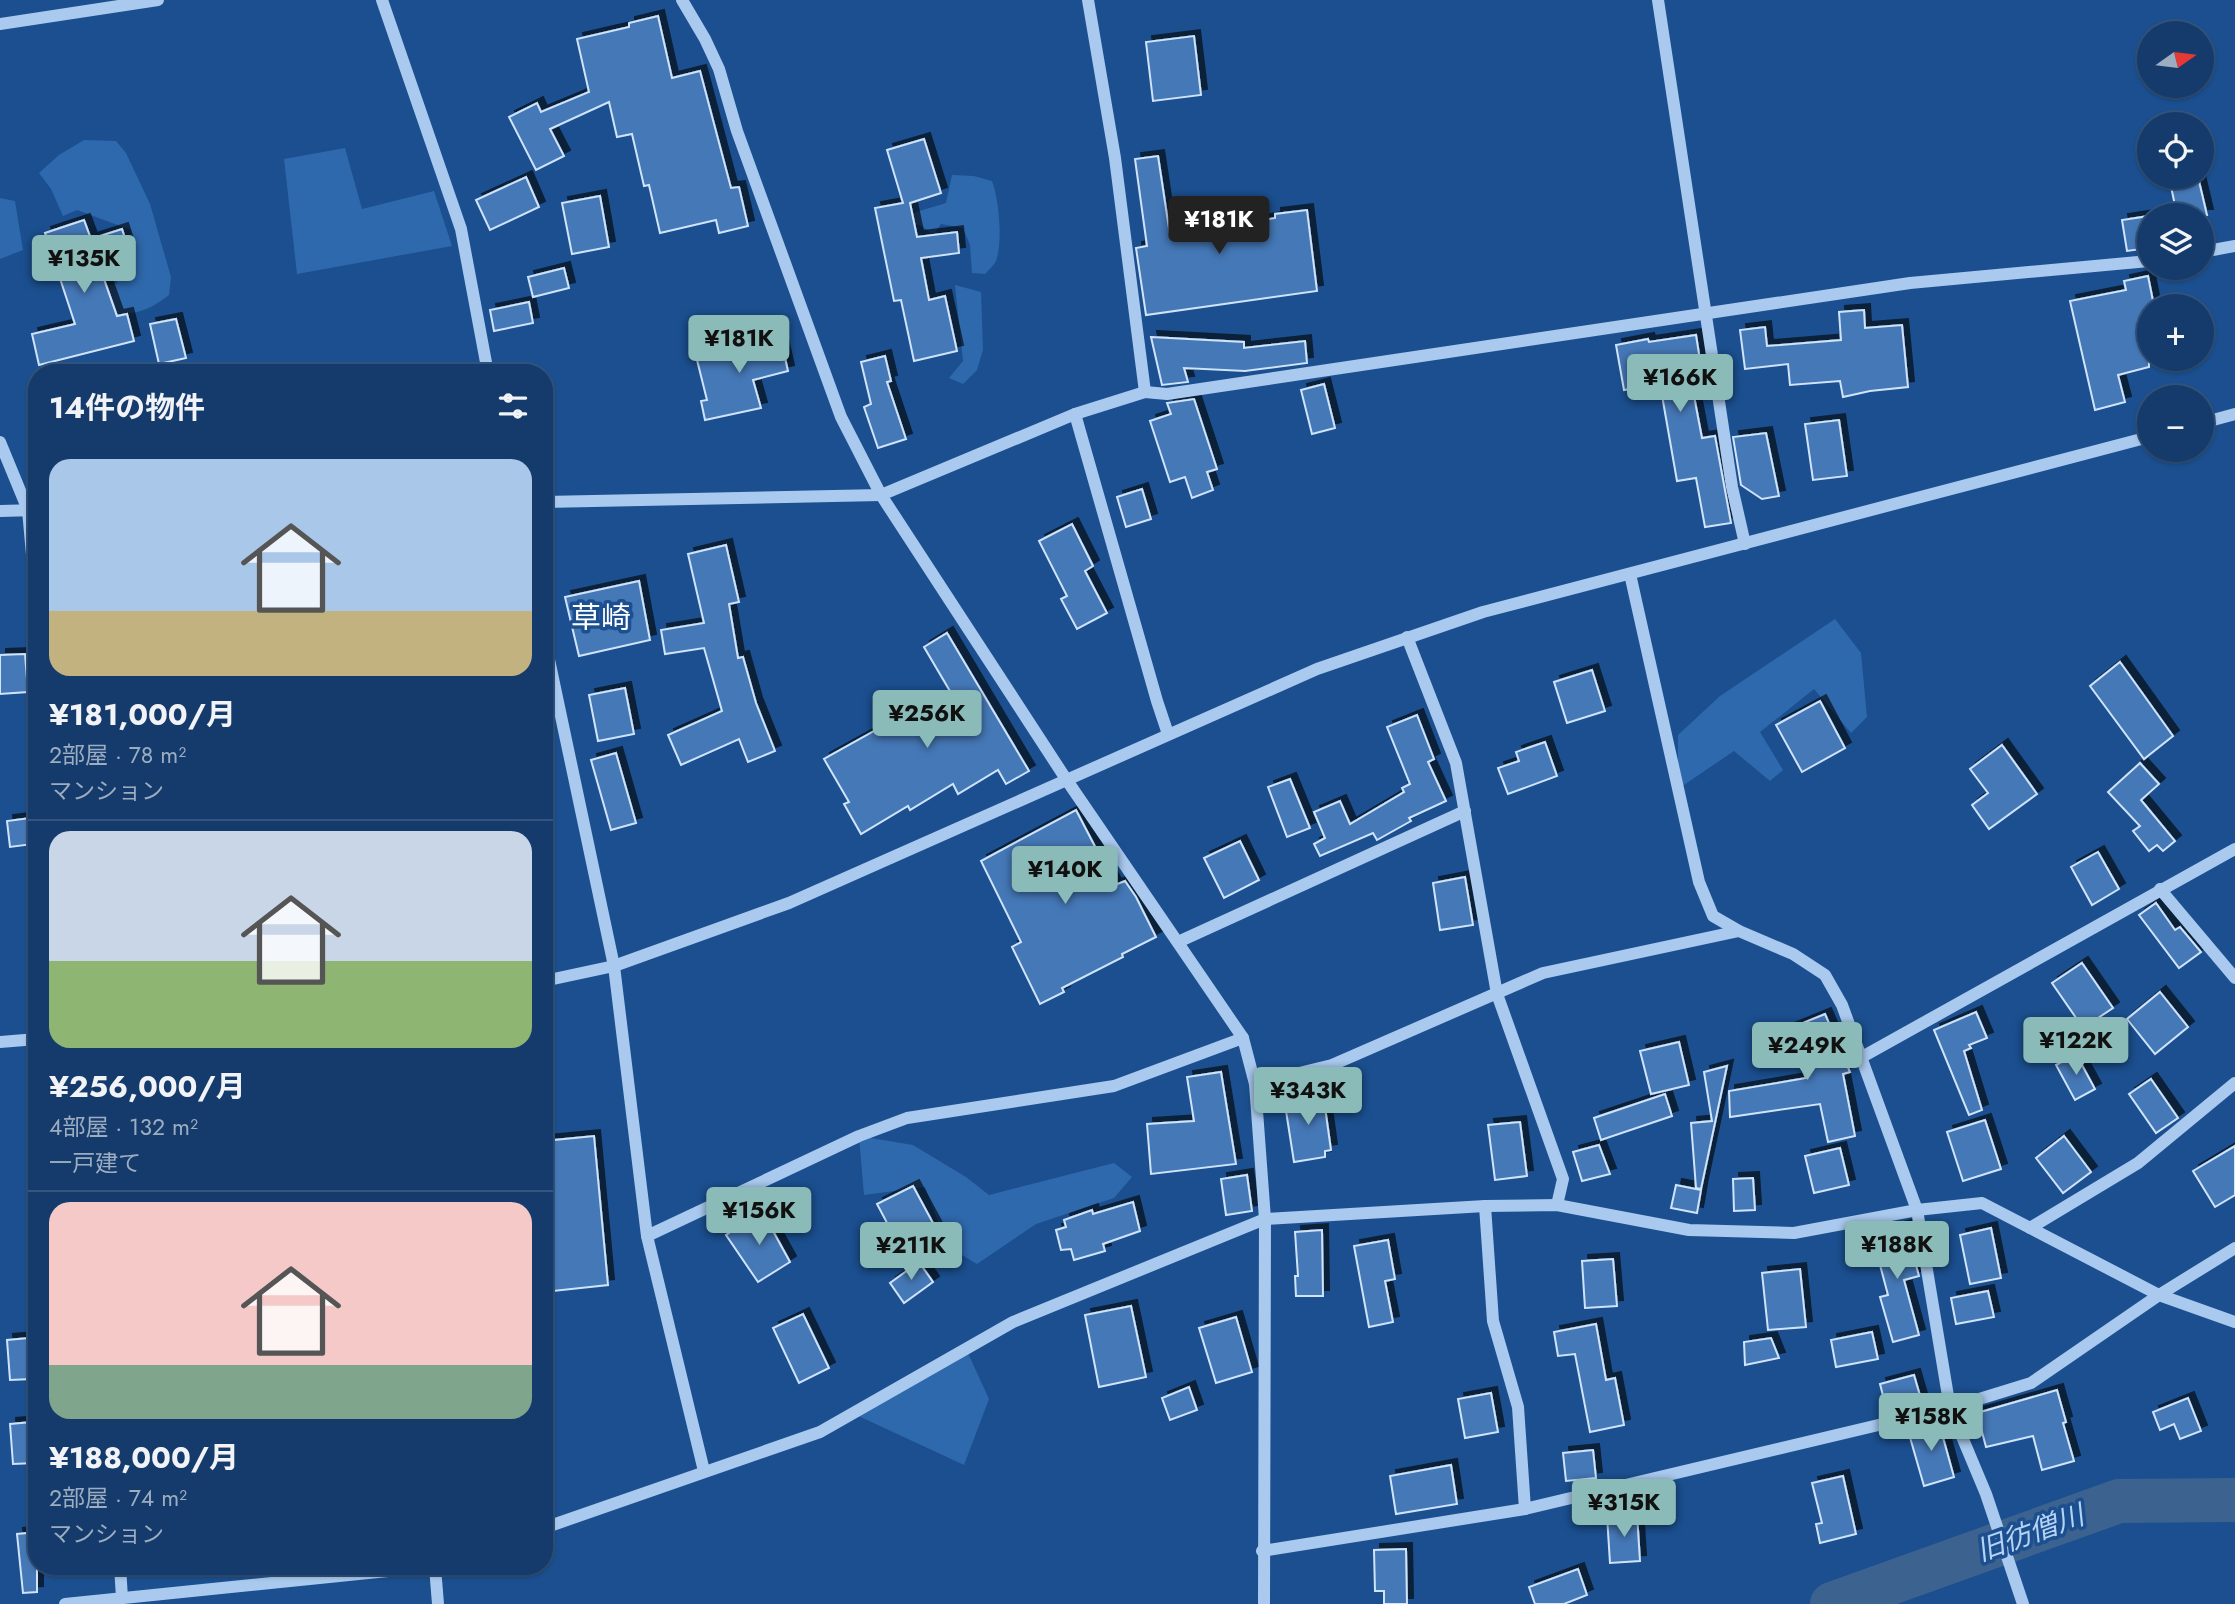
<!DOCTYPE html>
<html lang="ja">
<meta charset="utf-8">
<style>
:root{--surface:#143b6b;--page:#214673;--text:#f1f3f6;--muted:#9dadc1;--line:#33557e;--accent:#8bbbb9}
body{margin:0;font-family:Jost,"Noto Sans JP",sans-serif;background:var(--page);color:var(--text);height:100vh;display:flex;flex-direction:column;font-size:26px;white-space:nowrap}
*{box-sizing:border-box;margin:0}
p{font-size:23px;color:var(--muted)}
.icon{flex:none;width:38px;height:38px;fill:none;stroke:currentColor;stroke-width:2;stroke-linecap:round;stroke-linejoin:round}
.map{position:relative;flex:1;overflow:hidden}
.drawer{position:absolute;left:28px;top:364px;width:525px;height:1211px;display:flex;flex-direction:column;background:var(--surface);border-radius:28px;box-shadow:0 2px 5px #0004,0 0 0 2px var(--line)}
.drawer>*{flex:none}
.needle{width:46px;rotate:76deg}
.tools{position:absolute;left:2137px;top:21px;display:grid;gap:14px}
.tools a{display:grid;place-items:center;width:77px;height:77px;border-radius:50%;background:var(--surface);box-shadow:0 2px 5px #0004,0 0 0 2px var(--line);font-size:35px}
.price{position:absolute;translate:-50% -60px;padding:0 16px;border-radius:7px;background:var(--accent);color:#111;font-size:23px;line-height:46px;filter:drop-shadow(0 2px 4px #0008)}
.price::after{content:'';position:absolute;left:50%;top:42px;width:21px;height:16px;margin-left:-10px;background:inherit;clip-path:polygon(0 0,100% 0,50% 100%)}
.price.active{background:#222;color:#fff}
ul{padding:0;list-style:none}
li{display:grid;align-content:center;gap:14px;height:371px;padding:0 21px}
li+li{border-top:2px solid var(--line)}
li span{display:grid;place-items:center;height:217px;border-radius:21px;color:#555}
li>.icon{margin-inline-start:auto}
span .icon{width:126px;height:126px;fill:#fffc;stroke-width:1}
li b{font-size:30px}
h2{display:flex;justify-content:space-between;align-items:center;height:84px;padding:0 21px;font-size:30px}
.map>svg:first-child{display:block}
</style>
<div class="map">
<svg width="2235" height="1604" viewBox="0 0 2235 1604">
<defs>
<filter id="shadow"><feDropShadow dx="6" dy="-6" stdDeviation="0" flood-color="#0009"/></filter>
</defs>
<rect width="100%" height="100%" fill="#1b4f8f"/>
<g fill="#2e69ad">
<path d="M84 140 116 141 126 153 150 204 171 277 169 295C143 315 132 314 101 314L98 288 118 283 110 274 129 251 131 230 77 210 63 216 51 189 39 173 59 155Z"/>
<polygon points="345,148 362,209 434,191 452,246 297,274 284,159"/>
<path d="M952 175 974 176 992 181C999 199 1003 242 996 261 994 265 989 270 985 274L972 273 970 245 963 228 941 224 933 235 922 226 907 222 916 212 946 203Z"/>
<polygon points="0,198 15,201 23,250 0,259"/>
<polygon points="955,285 981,292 983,350 977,370 963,384 949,378 963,361"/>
<polygon points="1835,619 1861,653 1867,717 1851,733 1814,689 1760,732 1783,770 1770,781 1734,751 1678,789 1678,735 1720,696"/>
<polygon points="859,1136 913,1145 966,1177 989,1195 1114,1163 1132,1177 1114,1198 1036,1224 977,1264 947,1246 925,1187 864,1195"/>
<polygon points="966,1349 989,1399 964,1465 852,1413"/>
</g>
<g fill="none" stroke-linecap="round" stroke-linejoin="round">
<polyline stroke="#3c6290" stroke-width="44" points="1832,1604 2119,1501 2235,1500"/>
</g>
<g fill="#4478b7" stroke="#cfe3fa" stroke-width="2" filter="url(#shadow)">
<polygon points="658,16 672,78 700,71 731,188 739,187 748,226 719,233 716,220 660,233 649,185 644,186 632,134 617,137 609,102 550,129 564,156 536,170 509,117 537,103 541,112 589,92 577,39 629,27 629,23"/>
<polygon points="1194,36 1201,95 1153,101 1146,42"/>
<polygon points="924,139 941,193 910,203 917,237 957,232 959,253 921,258 929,300 945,296 957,351 914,361 901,300 894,301 875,208 903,203 887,150"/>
<polygon points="1158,156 1170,235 1236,225 1275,218 1275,214 1307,210 1317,291 1146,315 1136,248 1147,246 1135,159"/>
<polygon points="526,177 539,207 490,230 476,200"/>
<polygon points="2169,177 2198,177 2207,215 2177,215"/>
<polygon points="600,196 609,247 572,254 562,203"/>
<polygon points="2149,216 2149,248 2127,251 2122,220"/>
<polygon points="84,220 91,239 122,229 129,251 98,262 117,316 127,314 134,341 39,365 32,334 75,324 45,233"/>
<polygon points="564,268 569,288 533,297 528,277"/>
<polygon points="2148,276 2154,306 2149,306 2149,367 2118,375 2125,402 2095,410 2070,301 2126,290 2124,281"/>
<polygon points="529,302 533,323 494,331 490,310"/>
<polygon points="1864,310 1865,328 1902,325 1908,387 1870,391 1843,397 1840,381 1790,385 1788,364 1745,369 1740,330 1765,327 1767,346 1841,340 1839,312"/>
<polygon points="176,319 186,358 159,364 150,324"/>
<polygon points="779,332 788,371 753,380 761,408 705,420 701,401 707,400 696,356 751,343 750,339"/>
<polygon points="1696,335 1702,373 1690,375 1702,438 1715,436 1731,523 1705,527 1696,478 1677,481 1660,384 1624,390 1616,345 1648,339 1649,342"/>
<polygon points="1151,337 1244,342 1244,348 1305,341 1307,363 1245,371 1184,368 1188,382 1162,385"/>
<polygon points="885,356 891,381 887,382 906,439 878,448 864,407 871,404 861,362"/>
<polygon points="1324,384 1335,428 1312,434 1301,390"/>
<polygon points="1194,399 1217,469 1207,472 1213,490 1192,498 1185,477 1170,482 1150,421 1171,414 1167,403"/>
<polygon points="1839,420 1847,476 1813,480 1805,424"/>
<polygon points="1766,433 1779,496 1762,499 1741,485 1733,437"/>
<polygon points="1142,489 1151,519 1126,527 1117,497"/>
<polygon points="1072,524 1093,566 1085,571 1107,613 1077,629 1061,599 1067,596 1039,541"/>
<polygon points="726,545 739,602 729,604 738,658 743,657 756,703 775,751 748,762 739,739 681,765 668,735 722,711 704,648 665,654 661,630 704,623 688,554"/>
<polygon points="639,581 650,640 579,656 565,597"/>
<polygon points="947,633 1029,771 1006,784 998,770 958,794 953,784 910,810 908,806 861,834 844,804 849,802 824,759 892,721 898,732 954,698 924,647"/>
<polygon points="25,654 28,692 0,694 0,655"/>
<polygon points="2120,662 2173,736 2144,759 2090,686"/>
<polygon points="1592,670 1605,711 1567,723 1554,682"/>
<polygon points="625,688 634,734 598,741 589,695"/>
<polygon points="1820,701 1845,748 1802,772 1776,725"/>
<polygon points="1417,715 1434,759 1428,762 1446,801 1409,818 1411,821 1377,840 1373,833 1320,856 1314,844 1325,838 1314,812 1340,801 1350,824 1404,792 1402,788 1410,784 1387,727"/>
<polygon points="1545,742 1557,776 1508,794 1498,768 1519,761 1516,752"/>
<polygon points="2002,745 2037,794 1989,829 1972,805 1988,793 1970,769"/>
<polygon points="616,753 636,823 611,830 591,760"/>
<polygon points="2140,763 2159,784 2141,800 2175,841 2163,851 2157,845 2149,851 2133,831 2140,826 2108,792"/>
<polygon points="1290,779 1310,828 1287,837 1268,787"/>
<polygon points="1076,810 1115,885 1125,881 1136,897 1156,937 1122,954 1123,957 1062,988 1064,992 1040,1004 1012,947 1021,942 981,861"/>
<polygon points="30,818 33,844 10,847 7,821"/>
<polygon points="1240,841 1259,880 1224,898 1204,858"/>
<polygon points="2098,852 2119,889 2092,905 2071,867"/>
<polygon points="1465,877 1473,925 1440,930 1433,883"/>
<polygon points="2156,903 2175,930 2180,927 2201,952 2179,968 2139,915"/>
<polygon points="2082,963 2113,1008 2083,1028 2052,983"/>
<polygon points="2160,992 2188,1027 2155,1054 2127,1019"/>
<polygon points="1976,1012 1987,1038 1969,1045 1971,1048 1964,1051 1982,1110 1969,1115 1934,1030"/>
<polygon points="1825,1014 1850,1072 1843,1074 1855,1136 1828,1142 1820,1104 1730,1117 1729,1091 1806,1078 1786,1030"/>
<polygon points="1679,1042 1689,1085 1651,1094 1640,1051"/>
<polygon points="2076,1054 2095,1089 2075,1100 2056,1065"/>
<polygon points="1727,1066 1701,1189 1696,1188 1691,1123 1712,1121 1704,1072"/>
<polygon points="1221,1072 1236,1164 1151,1174 1147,1124 1194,1121 1187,1077"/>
<polygon points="2151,1079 2178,1118 2156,1133 2129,1094"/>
<polygon points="1323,1093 1331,1150 1325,1151 1325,1157 1294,1162 1284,1098"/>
<polygon points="1665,1094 1672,1116 1601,1140 1594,1118"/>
<polygon points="1985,1120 2001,1169 1963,1181 1947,1132"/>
<polygon points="1520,1122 1527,1176 1495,1180 1488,1125"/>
<polygon points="594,1136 608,1285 544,1292 544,1141"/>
<polygon points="2064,1136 2091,1172 2063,1193 2036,1158"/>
<polygon points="1599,1145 1610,1174 1582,1181 1573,1152"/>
<polygon points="2235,1146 2235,1195 2215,1207 2193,1171"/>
<polygon points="1840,1148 1849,1185 1814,1193 1805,1156"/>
<polygon points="1247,1175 1252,1211 1226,1215 1221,1179"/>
<polygon points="1753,1178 1755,1210 1734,1211 1733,1179"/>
<polygon points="1676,1185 1701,1190 1697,1213 1671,1208"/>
<polygon points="913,1186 940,1236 904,1255 877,1204"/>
<polygon points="1133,1202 1140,1231 1103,1244 1105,1251 1074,1260 1071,1249 1061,1250 1056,1230 1066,1227 1064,1220 1092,1210 1093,1214"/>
<polygon points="762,1211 790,1262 758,1282 726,1235"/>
<polygon points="1905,1226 1919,1276 1904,1280 1919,1335 1893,1342 1880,1297 1888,1295 1872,1235"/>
<polygon points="1991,1228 2001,1278 1970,1284 1960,1235"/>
<polygon points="1322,1230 1323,1296 1296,1296 1295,1276 1298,1276 1295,1232"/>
<polygon points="1388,1240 1395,1279 1385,1281 1393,1322 1369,1327 1354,1246"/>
<polygon points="1613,1259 1617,1306 1585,1308 1582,1261"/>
<polygon points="919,1262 933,1282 904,1303 890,1283"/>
<polygon points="1800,1269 1806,1327 1768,1330 1762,1273"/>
<polygon points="1988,1291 1994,1317 1956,1324 1951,1298"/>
<polygon points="1131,1306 1146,1377 1099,1387 1085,1315"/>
<polygon points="803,1314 829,1368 799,1383 773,1328"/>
<polygon points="1236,1317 1252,1372 1216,1383 1199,1328"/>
<polygon points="1596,1324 1606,1380 1615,1378 1624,1425 1590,1432 1575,1354 1558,1356 1554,1332"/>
<polygon points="1872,1332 1878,1359 1836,1367 1831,1340"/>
<polygon points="29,1338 32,1379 10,1380 7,1340"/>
<polygon points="1771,1338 1779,1358 1745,1365 1744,1342"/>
<polygon points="1914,1375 1923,1406 1902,1410 1900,1404 1886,1407 1880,1384"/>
<polygon points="1189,1387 1197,1410 1170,1420 1162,1398"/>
<polygon points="2057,1390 2066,1422 2063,1423 2074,1461 2042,1470 2033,1436 1986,1447 1977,1413"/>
<polygon points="1491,1393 1498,1432 1465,1438 1458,1399"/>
<polygon points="2188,1398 2201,1431 2180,1439 2174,1424 2160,1430 2153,1412"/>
<polygon points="32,1422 35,1463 13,1464 10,1424"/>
<polygon points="1927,1422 1928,1426 1939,1423 1954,1477 1924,1486 1907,1427"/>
<polygon points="1593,1450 1596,1478 1566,1481 1563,1453"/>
<polygon points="1451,1465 1457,1504 1396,1514 1390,1476"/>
<polygon points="1843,1476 1856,1534 1820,1543 1816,1524 1822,1523 1812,1483"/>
<polygon points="1637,1514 1640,1561 1610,1563 1607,1516"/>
<polygon points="37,1532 37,1592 23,1593 17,1534"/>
<polygon points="1406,1549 1407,1604 1384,1604 1384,1591 1375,1591 1374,1550"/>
<polygon points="1578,1569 1587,1595 1564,1604 1535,1604 1529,1587"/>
</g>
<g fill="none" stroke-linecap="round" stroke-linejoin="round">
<g stroke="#a9c9ee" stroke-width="12">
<polyline points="382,0 461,229 488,373"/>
<polyline points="682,0 705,39 719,69 737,131 841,417 881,495 1066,779 1243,1038 1255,1084 1265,1219 1264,1604"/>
<polyline points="1088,0 1115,158 1145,392"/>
<polyline points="1658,0 1732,487 1745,544"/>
<polyline points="0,24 158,0"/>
<polyline points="2202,252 2235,246"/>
<polyline points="1075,414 1157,701 1168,734"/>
<polyline points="2202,423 2235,414"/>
<polyline points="0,442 28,510 37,611"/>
<polyline points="544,502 881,495 1075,414 1145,392 1167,394 1910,283 2149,261"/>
<polyline points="0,511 37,510"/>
<polyline points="1630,574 1699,882 1713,916 1739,931 1793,954 1825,975 1842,1005 1917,1210 1950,1408 1986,1494 2023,1604"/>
<polyline points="544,636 614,966 647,1236 704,1471"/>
<polyline points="1407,637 1456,763 1497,994 1563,1179 1557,1205"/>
<polyline points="2160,889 2235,978"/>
<polyline points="1178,942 1465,811"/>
<polyline points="544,981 614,966 789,903 1317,669 1483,612 2149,437"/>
<polyline points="0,1042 37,1039"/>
<polyline points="1862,1057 2235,849"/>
<polyline points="1255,1084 1332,1065 1543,973 1739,931"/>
<polyline points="1485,1206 1493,1321 1518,1407 1525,1509"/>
<polyline points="2030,1228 2138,1163 2235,1083"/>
<polyline points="647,1236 859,1136 907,1118 1114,1086 1243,1038"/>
<polyline points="544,1528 820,1432 1013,1322 1265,1219 1485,1206 1557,1205 1689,1230 1794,1233 1917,1210 1982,1203 2159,1295 2235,1322"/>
<polyline points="1262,1551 1525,1509 1950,1408 2031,1383 2159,1295 2235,1248"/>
<polyline points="120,1566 122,1598"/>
<polyline points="435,1567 438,1604"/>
<polyline points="65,1604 437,1566"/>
</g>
</g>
<g text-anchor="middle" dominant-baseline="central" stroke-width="7" stroke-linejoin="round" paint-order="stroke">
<g font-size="28" font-style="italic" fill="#b5d3f5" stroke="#1b4f8f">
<text transform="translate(2030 1533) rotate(-20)">旧彷僧川</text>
</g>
<g font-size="30" fill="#fff" stroke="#1b4f8f">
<text x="601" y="617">草崎</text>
</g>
</g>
</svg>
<div class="tools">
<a><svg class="needle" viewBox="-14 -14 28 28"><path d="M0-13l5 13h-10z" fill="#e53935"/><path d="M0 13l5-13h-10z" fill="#9dadc1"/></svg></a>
<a><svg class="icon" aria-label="locate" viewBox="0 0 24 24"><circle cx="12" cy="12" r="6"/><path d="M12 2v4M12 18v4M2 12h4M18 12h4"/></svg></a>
<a><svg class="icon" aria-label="layers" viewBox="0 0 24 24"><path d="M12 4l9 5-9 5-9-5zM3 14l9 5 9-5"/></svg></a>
<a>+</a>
<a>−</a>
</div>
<b class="price active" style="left:1219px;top:256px">¥181K</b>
<b class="price" style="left:84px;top:295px">¥135K</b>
<b class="price" style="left:739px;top:375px">¥181K</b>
<b class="price" style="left:1680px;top:414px">¥166K</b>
<b class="price" style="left:927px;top:750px">¥256K</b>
<b class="price" style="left:1065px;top:906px">¥140K</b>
<b class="price" style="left:2076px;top:1077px">¥122K</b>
<b class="price" style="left:1807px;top:1082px">¥249K</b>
<b class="price" style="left:1308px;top:1127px">¥343K</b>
<b class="price" style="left:759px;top:1247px">¥156K</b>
<b class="price" style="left:1897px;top:1281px">¥188K</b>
<b class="price" style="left:911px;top:1282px">¥211K</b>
<b class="price" style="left:1931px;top:1453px">¥158K</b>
<b class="price" style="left:1624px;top:1539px">¥315K</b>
<section class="drawer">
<h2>14件の物件<svg class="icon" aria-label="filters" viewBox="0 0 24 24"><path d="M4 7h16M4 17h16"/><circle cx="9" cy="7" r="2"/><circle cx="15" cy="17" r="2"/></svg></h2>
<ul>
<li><span style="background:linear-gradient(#a9c7e8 70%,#c2b280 0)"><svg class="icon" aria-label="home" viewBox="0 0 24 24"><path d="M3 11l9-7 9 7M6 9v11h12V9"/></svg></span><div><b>¥181,000/月</b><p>2部屋 · 78 m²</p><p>マンション</p></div></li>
<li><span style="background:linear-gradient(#c9d6e8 60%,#8fb573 0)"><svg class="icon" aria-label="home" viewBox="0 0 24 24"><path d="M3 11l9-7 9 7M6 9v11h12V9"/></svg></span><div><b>¥256,000/月</b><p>4部屋 · 132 m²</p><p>一戸建て</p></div></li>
<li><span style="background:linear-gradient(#f6c9c9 75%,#7fa58c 0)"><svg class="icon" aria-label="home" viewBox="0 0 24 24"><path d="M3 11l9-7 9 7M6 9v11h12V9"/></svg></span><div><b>¥188,000/月</b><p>2部屋 · 74 m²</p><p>マンション</p></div></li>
</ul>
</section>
</div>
